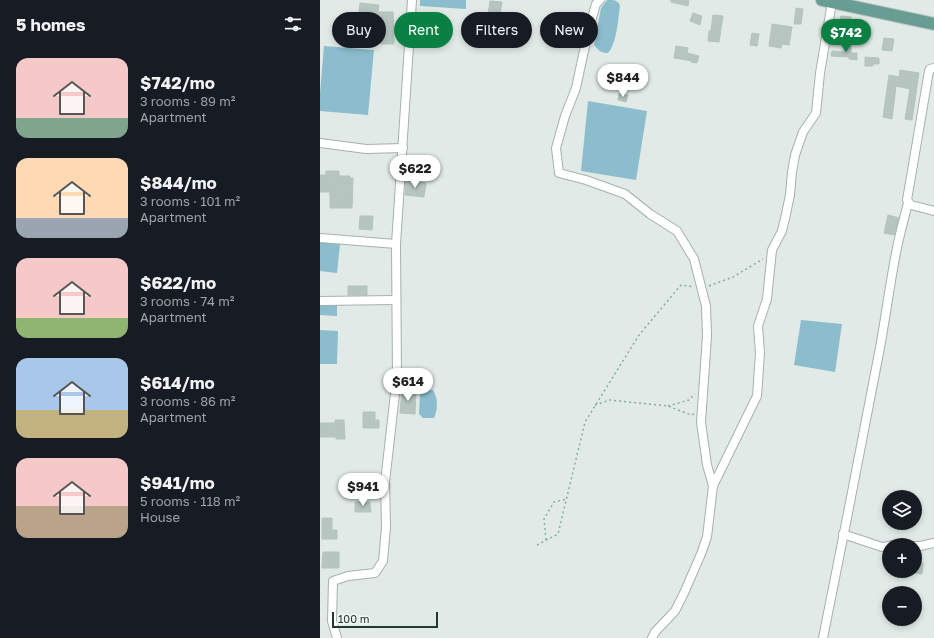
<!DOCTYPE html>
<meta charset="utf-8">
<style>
:root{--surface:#171b24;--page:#20242c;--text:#f1f3f6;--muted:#9ea1a6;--accent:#0b8043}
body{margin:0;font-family:"Golos Text",sans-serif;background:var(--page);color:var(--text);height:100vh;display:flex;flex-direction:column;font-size:15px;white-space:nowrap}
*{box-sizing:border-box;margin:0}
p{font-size:13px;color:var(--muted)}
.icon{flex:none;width:22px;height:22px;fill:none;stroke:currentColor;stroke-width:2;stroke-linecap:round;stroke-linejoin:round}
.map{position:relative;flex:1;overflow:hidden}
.side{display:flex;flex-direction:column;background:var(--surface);width:320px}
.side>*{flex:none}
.hud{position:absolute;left:12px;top:12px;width:380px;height:36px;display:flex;gap:8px}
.tools{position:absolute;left:562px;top:490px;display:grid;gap:8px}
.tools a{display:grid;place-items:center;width:40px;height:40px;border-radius:50%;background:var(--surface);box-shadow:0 2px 6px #0003;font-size:20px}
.scale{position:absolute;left:12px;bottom:10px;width:106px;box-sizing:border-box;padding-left:4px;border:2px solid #223a35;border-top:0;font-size:11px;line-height:14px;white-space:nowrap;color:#223a35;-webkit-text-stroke:3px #f1f7f4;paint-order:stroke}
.price{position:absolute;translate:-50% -34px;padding:0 9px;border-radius:14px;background:#fff;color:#222;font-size:13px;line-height:26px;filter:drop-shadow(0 1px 2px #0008)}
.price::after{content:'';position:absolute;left:50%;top:24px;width:12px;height:9px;margin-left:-6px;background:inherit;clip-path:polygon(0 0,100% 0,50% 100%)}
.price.current{background:var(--accent);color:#fff}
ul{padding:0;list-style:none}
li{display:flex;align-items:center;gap:12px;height:100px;padding:0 16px}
li span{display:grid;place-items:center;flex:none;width:112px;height:80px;border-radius:12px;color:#555}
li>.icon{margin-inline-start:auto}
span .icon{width:48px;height:48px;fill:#fffc;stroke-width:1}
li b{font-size:17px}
h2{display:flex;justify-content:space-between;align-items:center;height:48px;padding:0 16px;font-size:17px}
.chip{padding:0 14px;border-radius:18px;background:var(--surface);box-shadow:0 2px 6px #0003;font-size:14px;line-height:36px}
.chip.current{background:var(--accent);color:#fff}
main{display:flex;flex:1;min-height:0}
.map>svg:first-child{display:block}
</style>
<main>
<section class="side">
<h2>5 homes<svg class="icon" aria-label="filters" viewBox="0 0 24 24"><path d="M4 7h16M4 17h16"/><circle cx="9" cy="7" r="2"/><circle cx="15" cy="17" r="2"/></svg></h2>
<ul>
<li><span style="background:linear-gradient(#f6c9c9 75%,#7fa58c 0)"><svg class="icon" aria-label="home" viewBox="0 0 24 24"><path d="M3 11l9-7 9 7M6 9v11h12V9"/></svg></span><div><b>$742/mo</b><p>3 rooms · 89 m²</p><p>Apartment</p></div></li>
<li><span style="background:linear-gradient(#ffd9b3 75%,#9aa5b1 0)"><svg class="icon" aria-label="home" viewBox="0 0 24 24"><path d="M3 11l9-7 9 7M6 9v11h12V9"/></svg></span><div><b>$844/mo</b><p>3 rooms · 101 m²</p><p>Apartment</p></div></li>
<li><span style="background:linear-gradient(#f6c9c9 75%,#8fb573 0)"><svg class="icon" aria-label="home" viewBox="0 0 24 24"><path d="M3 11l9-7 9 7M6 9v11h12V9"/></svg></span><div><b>$622/mo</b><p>3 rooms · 74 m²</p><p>Apartment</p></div></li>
<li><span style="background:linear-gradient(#a9c7e8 65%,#c2b280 0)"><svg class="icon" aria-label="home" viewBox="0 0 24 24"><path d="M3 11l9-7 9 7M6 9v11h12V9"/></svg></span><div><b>$614/mo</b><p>3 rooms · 86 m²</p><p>Apartment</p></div></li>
<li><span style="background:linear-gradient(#f6c9c9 60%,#b9a48a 0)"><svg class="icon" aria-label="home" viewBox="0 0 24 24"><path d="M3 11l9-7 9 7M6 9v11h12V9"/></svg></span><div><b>$941/mo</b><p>5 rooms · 118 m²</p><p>House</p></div></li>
</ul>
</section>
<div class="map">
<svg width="614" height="638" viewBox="0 0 614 638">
<rect width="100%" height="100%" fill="#e1eae7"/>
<g fill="#8bbdcd">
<polygon points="100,0 146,0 146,9 100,6"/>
<path d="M287 0C294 0 298 0 300 6 298 19 297 43 288 53 281 53 278 50 274 45L281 8Z"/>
<polygon points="4,46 54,50 48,115 0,111 0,93"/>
<polygon points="268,101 327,111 316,180 261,171"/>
<polygon points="0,242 20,244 17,273 0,271"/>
<polygon points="0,303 17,303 17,316 0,315"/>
<polygon points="481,320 522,324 515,372 474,365"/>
<polygon points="0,330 18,331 17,364 0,364"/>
<path d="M108 390H113C118 397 118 410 114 418H103L99 414 100 395 101 392Z"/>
</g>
<g fill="#b6c5c0" stroke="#b3c3be">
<polygon points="351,0 369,0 368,6 351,2"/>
<polygon points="170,1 182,2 180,14 194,14 193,26 167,22"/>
<polygon points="40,3 59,5 58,12 73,12 74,44 61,44 61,40 36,37"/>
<polygon points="476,8 483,9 481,24 474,24"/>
<polygon points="373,13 382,16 380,25 370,21"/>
<polygon points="245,15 250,16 247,30 242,28"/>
<polygon points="393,15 403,16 399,42 388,41 389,31 391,31"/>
<polygon points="521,16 531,17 530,29 519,28"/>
<polygon points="452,24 472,27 469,45 462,44 461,48 449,46"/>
<polygon points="16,29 30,30 29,38 15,37"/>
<polygon points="432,33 439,34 437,46 430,45"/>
<polygon points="564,38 574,39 572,51 562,50"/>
<polygon points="525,45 531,45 531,53 537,53 537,60 529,59 529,57 511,56 512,51 524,52"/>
<polygon points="356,46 368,48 367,53 379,56 377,63 371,62 372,61 354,58"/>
<polygon points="545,57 559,58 559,64 553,64 553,66 545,66"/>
<polygon points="580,70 599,73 592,120 585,119 590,89 576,86 572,119 563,117 569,75 579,77"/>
<polygon points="299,94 308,95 306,102 298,100"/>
<polygon points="6,171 19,171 19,176 30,176 30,178 33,178 32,208 10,208 10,192 0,192 0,175 6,175"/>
<polygon points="86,180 106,183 104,197 85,195"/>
<polygon points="568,215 579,218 574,235 564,233"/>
<polygon points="40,216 53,216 52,230 39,229"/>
<rect x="28" y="286" width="19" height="9"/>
<polygon points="82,390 96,391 95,414 80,413"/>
<polygon points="43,412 55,412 55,420 59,420 59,428 43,428"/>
<polygon points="15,420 24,420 25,439 16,439 16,437 0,437 0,423 15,423"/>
<polygon points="35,502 50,502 51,512 35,512"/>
<polygon points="2,518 12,518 12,530 17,530 17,539 2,539"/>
<polygon points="3,552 19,552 19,568 2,568"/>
<polygon points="595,563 603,563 602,574 595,573"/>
</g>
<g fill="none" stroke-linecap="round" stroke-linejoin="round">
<g stroke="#a4b2ae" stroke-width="10">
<g id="minor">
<polyline points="280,0 276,4 268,32 256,88 245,116 236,148 239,173 266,180 305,194 330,214 357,231 374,259 386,306 387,336 381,422 387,465 393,486 387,537 381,554 364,593 355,611 335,632 332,638"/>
<polyline points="614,68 610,69 609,71 587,200 591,205 614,211"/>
<polyline points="0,143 46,149 83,148"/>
<polyline points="0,238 76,244"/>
<polyline points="0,301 76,300"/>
<polyline points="393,486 437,396 440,353 438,326 447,299 452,250 462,231 466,214 470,195 472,172 475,155 483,132 496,113 500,73 512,2"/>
<polyline points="523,534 562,547 569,546"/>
<polyline points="572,545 588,545"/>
<polyline points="595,546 600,546 614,543"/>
<polyline points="17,638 12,621 13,581 28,576 55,573 63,561 66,527 65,482 77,376 76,244 92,0"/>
<path d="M503 638C522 545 540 451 558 358 565 323 569 288 576 253 579 236 584 219 588 203"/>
</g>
</g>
<g stroke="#bdc4c2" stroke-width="14">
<polyline id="primary" points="502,0 614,24"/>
</g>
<g stroke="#83aca2" stroke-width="1.5" stroke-dasharray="2 3" stroke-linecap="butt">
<polyline points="389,286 413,277 443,259"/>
<polyline points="275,405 290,400 348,406 371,415 374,414"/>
<polyline points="348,406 369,400 375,394"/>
<polyline points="226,540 224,519 234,502 247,499"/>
<polyline points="217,545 238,534 265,422 319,335 361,285 374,287"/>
</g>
<use href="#minor" stroke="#fff" stroke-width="8"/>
<use href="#primary" stroke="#689d94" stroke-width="12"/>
</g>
</svg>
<div class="tools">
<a><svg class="icon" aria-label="layers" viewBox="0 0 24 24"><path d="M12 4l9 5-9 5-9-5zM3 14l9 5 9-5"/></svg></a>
<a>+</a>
<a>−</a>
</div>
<div class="scale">100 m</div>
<b class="price current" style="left:526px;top:53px">$742</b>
<b class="price" style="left:303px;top:98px">$844</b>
<b class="price" style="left:95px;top:189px">$622</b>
<b class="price" style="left:88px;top:402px">$614</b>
<b class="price" style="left:43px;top:507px">$941</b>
<div class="hud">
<a class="chip">Buy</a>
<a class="chip current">Rent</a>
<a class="chip">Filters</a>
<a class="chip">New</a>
</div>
</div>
</main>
